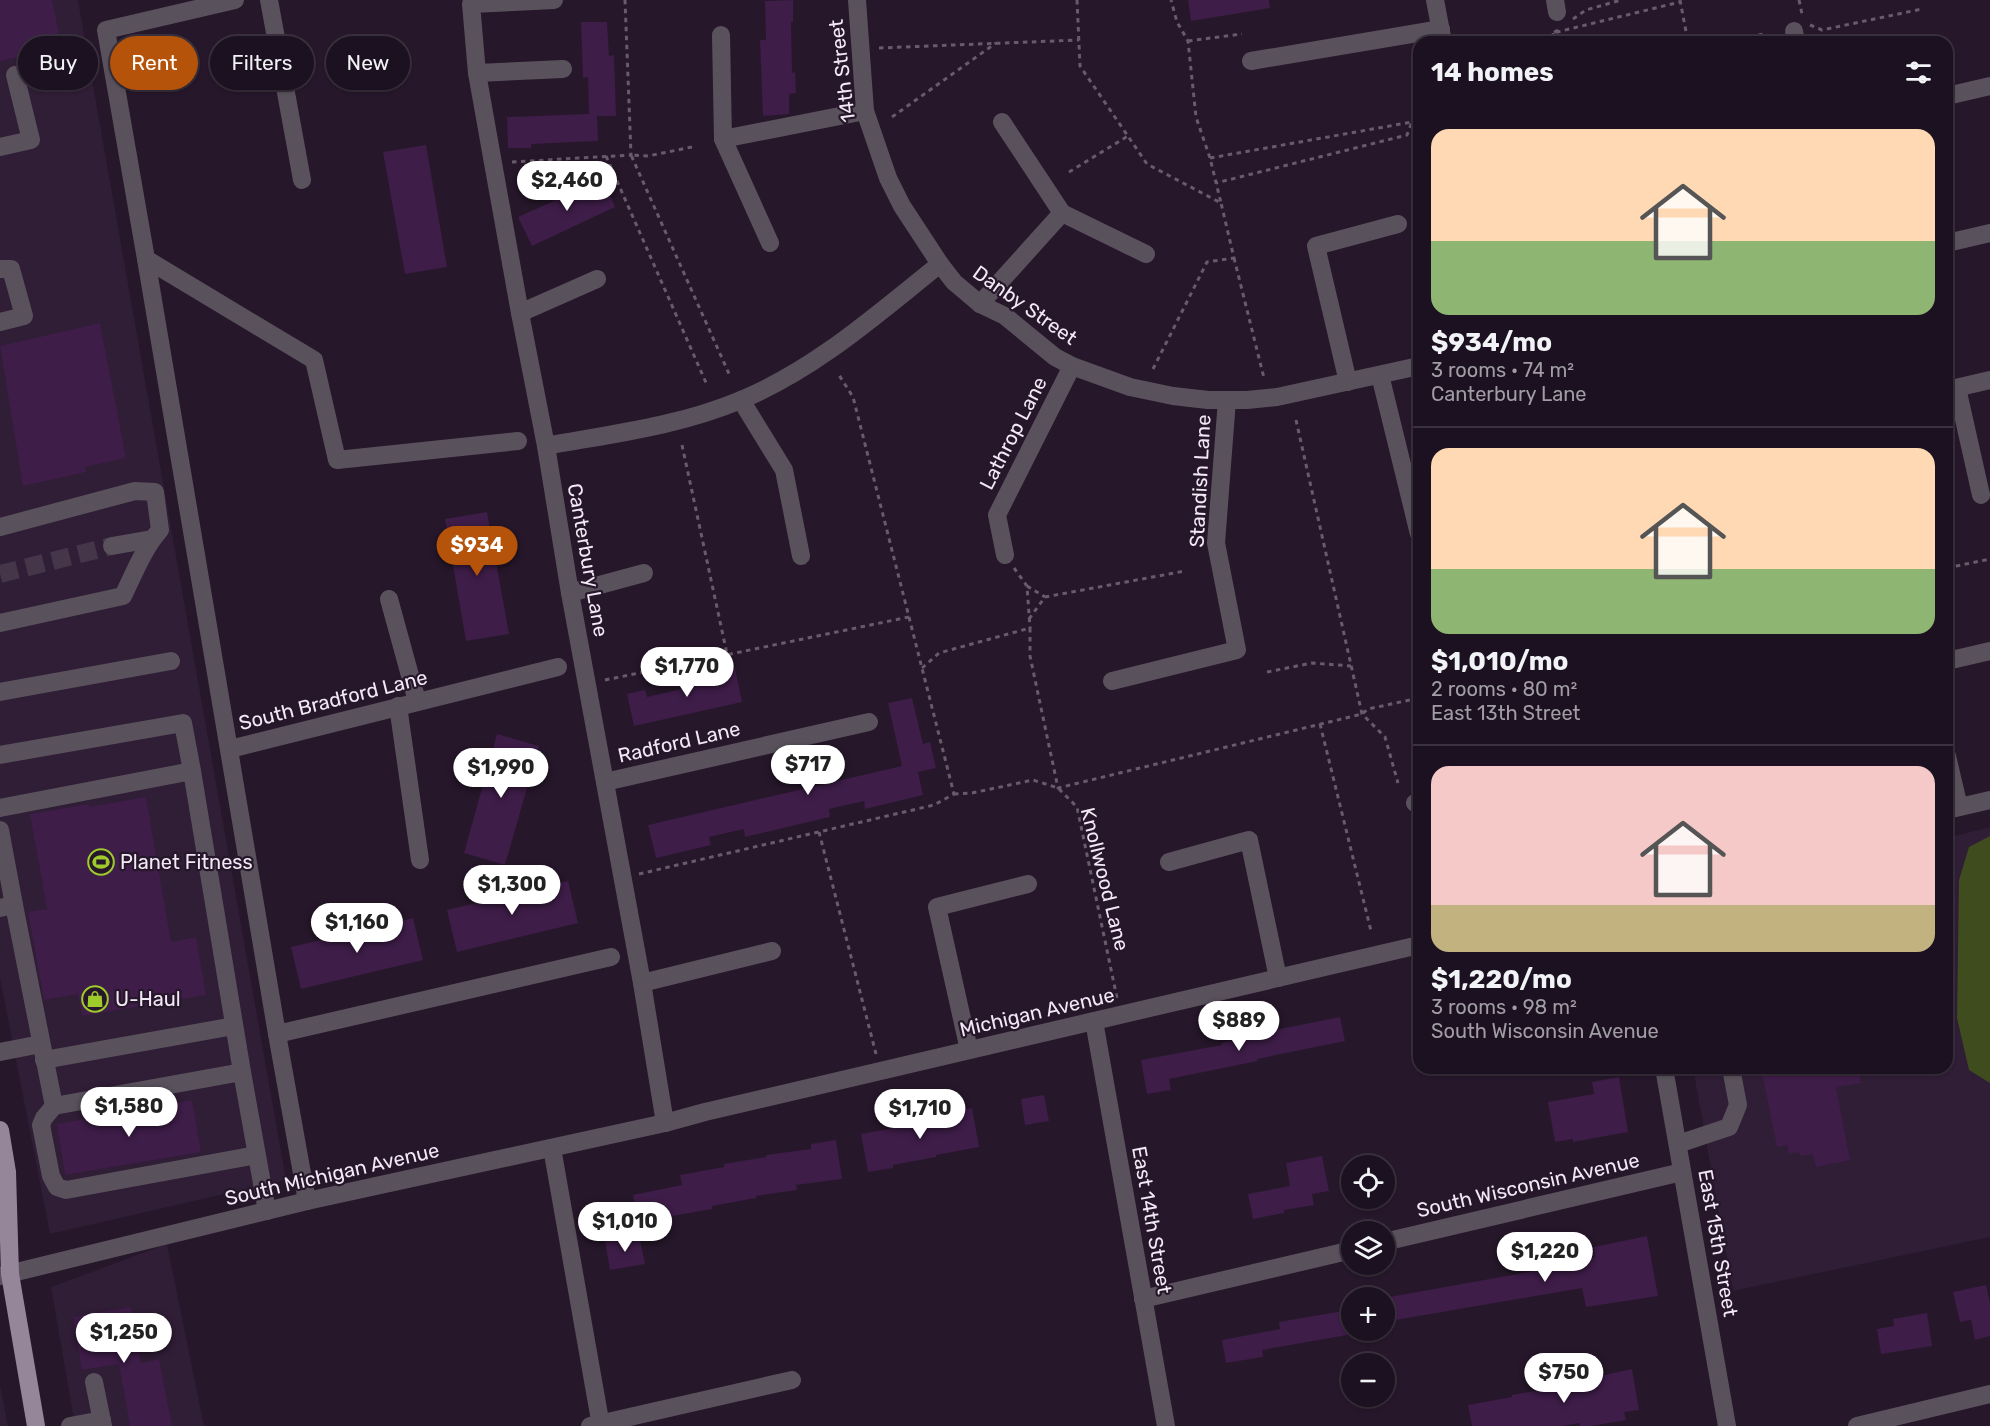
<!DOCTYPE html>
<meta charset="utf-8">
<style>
:root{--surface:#1c1120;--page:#251a29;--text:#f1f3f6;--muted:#a09da5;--line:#3a313e;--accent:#b45309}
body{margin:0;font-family:Rubik,sans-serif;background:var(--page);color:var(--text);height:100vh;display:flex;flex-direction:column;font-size:22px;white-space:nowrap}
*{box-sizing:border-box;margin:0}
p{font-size:20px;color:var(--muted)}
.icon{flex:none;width:33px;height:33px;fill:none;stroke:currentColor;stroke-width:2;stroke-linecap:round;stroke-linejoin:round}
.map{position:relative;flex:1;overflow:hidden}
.sheet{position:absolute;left:1413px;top:36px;width:540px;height:1038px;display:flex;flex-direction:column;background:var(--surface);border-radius:18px;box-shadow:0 2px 4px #0004,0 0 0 2px var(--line)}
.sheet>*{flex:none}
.top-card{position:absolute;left:18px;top:36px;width:570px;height:54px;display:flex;gap:12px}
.buttons{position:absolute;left:1341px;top:1155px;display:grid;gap:12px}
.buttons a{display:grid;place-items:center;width:54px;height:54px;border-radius:50%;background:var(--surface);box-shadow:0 2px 4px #0004,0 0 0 2px var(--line);font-size:30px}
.price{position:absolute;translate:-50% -51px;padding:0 14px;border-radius:21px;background:#fff;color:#222;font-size:20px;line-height:39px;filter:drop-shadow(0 2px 3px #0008)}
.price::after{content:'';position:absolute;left:50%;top:36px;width:18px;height:14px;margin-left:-9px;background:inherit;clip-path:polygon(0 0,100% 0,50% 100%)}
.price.active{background:var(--accent);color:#fff}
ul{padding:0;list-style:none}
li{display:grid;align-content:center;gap:12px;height:318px;padding:0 18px}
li+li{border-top:2px solid var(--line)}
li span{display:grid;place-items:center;height:186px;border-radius:18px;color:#555}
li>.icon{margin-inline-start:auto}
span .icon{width:108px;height:108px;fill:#fffc;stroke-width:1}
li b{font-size:26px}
h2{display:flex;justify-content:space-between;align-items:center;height:72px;padding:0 18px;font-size:26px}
.tag{padding:0 21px;border-radius:27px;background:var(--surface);box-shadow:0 2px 4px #0004,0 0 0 2px var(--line);font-size:21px;line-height:54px}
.tag.active{background:var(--accent);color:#fff}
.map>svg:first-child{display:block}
</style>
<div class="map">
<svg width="1990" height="1426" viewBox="0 0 1990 1426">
<rect width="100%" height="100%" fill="#26172a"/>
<g fill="#301d36">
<polygon points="0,0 78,0 286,1180 50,1234 0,978"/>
<polygon points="1990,827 1990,1237 1733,1291 1693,1068 1947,1068 1947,838"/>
<polygon points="167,1244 204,1426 75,1426 51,1287"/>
<polygon points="0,1386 8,1426 0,1426"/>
</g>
<polygon fill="#3e4c1e" points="1990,836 1990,1083 1969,1070 1957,1018 1959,880 1969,847"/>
<g fill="#3e1d48">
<polygon points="0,0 52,0 62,47 0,61"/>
<polygon points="793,0 793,22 791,22 792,73 795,72 796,93 789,94 789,114 763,116 760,40 766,40 765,1"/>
<polygon points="1188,0 1269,0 1270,8 1191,21"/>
<polygon points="581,22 607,22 609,56 614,55 616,116 597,116 598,141 531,144 531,148 508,148 507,117 589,114 588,77 583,78"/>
<polygon points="426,145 447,267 405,274 383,152"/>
<polygon points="603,179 615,207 532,246 518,217"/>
<polygon points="100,323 126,458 85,467 86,472 23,486 0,346"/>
<polygon points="487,512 509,634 466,641 445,519"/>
<polygon points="735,668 742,702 634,726 627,694 645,690 647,697 682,689 680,682"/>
<polygon points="912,698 923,744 930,742 936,768 918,772 923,795 865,809 864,801 829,809 830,817 745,837 744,829 709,837 711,845 656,858 648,825 902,766 888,703"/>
<polygon points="497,734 539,746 505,865 464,853"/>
<polygon points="146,797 171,942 196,937 206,995 82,1016 78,994 44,1000 28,912 47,909 30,814 89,804 89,807"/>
<polygon points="568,881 578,923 457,952 447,910"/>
<polygon points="413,918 423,960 301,989 291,947"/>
<polygon points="1340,1017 1345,1041 1257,1059 1258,1061 1169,1079 1171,1090 1147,1094 1141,1060 1222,1045 1221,1043 1266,1035 1265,1032"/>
<polygon points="1761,1068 1858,1068 1861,1083 1836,1087 1850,1160 1816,1167 1813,1154 1800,1156 1799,1152 1789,1154 1787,1145 1777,1147"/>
<polygon points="1619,1077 1628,1132 1573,1142 1573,1139 1555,1142 1548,1102 1594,1094 1592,1082"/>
<polygon points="1044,1095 1049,1121 1025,1125 1021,1099"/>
<polygon points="192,1100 201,1152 65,1175 57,1124"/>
<polygon points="972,1108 979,1147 936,1155 936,1157 893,1165 893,1168 868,1172 861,1134 905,1126 904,1123 947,1115 947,1113"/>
<polygon points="836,1140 842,1179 796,1185 797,1190 756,1196 756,1198 712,1206 712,1209 672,1216 673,1224 639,1230 633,1195 682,1185 680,1175 724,1167 724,1164 766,1157 766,1155 811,1149 811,1144"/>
<polygon points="1322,1156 1329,1191 1312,1194 1314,1205 1284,1210 1284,1213 1253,1219 1248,1194 1290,1186 1286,1163"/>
<polygon points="639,1235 645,1264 610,1270 605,1241"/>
<polygon points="1647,1236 1658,1296 1586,1307 1582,1288 1384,1322 1384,1298 1535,1271 1535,1267 1595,1257 1594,1247"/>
<polygon points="1986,1285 1990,1303 1990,1336 1975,1340 1971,1320 1960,1322 1953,1292"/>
<polygon points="131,1307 141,1363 159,1359 172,1426 130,1426 119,1364 82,1370 73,1317"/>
<polygon points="1343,1311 1347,1335 1262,1350 1263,1357 1226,1363 1222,1340 1280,1329 1279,1322"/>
<polygon points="1927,1313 1932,1346 1881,1354 1877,1329 1894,1326 1893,1319"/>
<polygon points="1632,1369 1639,1410 1624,1412 1626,1420 1591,1426 1580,1426 1579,1423 1562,1426 1472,1426 1468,1405 1512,1397 1512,1395 1557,1387 1557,1385"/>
</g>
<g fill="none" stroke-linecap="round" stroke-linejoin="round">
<polyline stroke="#453649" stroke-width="18" stroke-dasharray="18 9" stroke-linecap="butt" points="0,574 112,546"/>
<g stroke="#695b6c" stroke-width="3" stroke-dasharray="4.5 4.5" stroke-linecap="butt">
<polyline points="1077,0 1080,66 1147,164 1221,203 1210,158 1196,117 1188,41 1177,22 1171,0"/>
<polyline points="1680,0 1688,42"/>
<polyline points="1799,0 1802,14"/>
<polyline points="1573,19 1586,10 1621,0"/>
<polyline points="1810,25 1822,30 1922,9"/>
<polyline points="1558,30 1553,33 1680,2"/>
<polyline points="1553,33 1555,42"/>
<polyline points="1188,41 1242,34"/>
<polyline points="1732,42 1763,34"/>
<polyline points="879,48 1079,40"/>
<polyline points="892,117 996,43"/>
<polyline points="692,147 648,156 631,155 730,376"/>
<polyline points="606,156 707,385"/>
<polyline points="1210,158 1412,122 1407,135 1216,183"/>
<polyline points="512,162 631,155 625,0"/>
<polyline points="1069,172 1128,136"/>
<polyline points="1234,258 1264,378"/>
<polyline points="1153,369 1207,262 1234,258 1221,203"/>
<polyline points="1296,420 1362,714 1385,737 1398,783"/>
<polyline points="682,445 727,654"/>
<polyline points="1014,568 1027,586 1030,628"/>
<polyline points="1947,568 1990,559"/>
<polyline points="1027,586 1045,597"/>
<polyline points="1029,619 1045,597 1185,571"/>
<polyline points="922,668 939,653 1030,628 1030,656 1058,788 1362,714 1368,709 1419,698"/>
<polyline points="1267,672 1312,663 1351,666"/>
<polyline points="605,680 909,617"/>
<polyline points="1320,724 1371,931"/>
<polyline points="954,794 972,793 1033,780 1058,788 1077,807 1117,998"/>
<polyline points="819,832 876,1054"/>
<polyline points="639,874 934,805 954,794 853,397 839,375"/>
</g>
<g stroke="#59525c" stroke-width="18">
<polyline points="235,0 106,30 146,259 314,360 337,460 518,441"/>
<polyline points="269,0 302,180"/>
<polyline points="554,0 471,4 477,73 493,163 520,313 546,446 570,593 642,983 665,1123"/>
<polyline points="857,0 865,111 888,178 902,206 940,264 954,282 980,304 1005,316 1055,357 1072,366 1130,387 1173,396 1208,400 1247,400 1277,397 1419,366"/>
<polyline points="1435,0 1443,42"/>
<polyline points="1555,0 1557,12"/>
<polyline points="1794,31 1796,42"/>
<polyline points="721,35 723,139 770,243"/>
<polyline points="1251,61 1441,29"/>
<polyline points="477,73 563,69"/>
<polyline points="1947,96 1990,86"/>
<polyline points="1002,122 1062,213 1146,254"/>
<polyline points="723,139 865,111"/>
<polyline points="0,147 31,140 15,75"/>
<polyline points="1947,243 1990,233"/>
<polyline points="146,259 277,1034 307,1201"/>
<polyline points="0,269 11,269 24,316 0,322"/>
<polyline points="980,304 1062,213"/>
<polyline points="520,313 597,279"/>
<polyline points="1380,375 1419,534"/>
<polyline points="1348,382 1316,246 1398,224"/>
<polyline points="1957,388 1981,495"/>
<polyline points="1947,390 1990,380"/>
<polyline points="741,400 784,470 801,556"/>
<path d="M546 446C612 434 679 426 741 400 816 369 877 314 940 264"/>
<path d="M0 527 135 491 155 492 160 530C143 549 134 574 123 596L0 623"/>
<polyline points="112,546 152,539"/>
<polyline points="1005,555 997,515 1072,366"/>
<polyline points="570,593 644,573"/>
<polyline points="389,599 417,701"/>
<polyline points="1947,661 1990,651"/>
<polyline points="1112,681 1237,650 1216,543 1227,400"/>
<polyline points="0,692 171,661"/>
<polyline points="398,706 420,860"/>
<polyline points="230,749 558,667"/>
<polyline points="0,755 183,723 192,771"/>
<polyline points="1947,756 1959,807"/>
<polyline points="605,782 869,722"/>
<polyline points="1415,803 1419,802"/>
<polyline points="0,808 192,771 242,1072 54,1106 14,905 0,908"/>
<polyline points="1947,810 1990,800"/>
<polyline points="0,830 14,905"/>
<polyline points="1169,862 1249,840 1278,978"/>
<polyline points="642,983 772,951"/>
<polyline points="1094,1021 1166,1426"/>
<polyline points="277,1034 611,957"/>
<polyline points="969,1050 937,907 1028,884"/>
<polyline points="0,1052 41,1044"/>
<polyline points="44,1060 234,1026"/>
<polyline points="1664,1068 1727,1426"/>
<polyline points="242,1072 267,1211"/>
<polyline points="54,1106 44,1118 41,1125 51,1176 57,1187 66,1190 256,1155"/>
<polyline points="1678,1144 1729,1127 1738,1105 1731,1068"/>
<polyline points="552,1148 601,1426"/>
<polyline points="1384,1242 1682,1172"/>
<polyline points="0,1276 307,1201 665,1123 705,1112 1419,945"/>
<polyline points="1143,1299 1352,1250"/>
<polyline points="94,1382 103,1426"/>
<polyline points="70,1426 102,1420"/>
<polyline points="590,1426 792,1380"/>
<polyline points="1857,1426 1990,1394"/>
</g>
<polyline stroke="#95869a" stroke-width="18" points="0,1130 7,1172 10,1274 36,1426"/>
</g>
<defs>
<g id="stadium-ring" transform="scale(1.35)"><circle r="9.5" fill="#26172a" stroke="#9fca2c" stroke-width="1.5"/><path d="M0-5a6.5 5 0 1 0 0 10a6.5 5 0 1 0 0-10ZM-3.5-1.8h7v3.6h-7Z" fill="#9fca2c"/></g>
<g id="shop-ring" transform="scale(1.35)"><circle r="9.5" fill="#26172a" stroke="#9fca2c" stroke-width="1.5"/><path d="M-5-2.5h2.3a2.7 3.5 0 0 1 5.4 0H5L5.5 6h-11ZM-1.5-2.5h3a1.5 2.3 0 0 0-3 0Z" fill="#9fca2c"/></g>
</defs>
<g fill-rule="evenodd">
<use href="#stadium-ring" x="101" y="862"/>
<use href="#shop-ring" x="95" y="999"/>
</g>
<g text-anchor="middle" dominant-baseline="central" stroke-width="4.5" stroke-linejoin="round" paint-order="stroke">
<g font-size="20" fill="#f3e9f6" stroke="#26172a">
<text transform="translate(842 71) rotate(-97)">14th Street</text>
<text transform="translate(1025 305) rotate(35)">Danby Street</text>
<text transform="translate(1013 433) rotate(-63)">Lathrop Lane</text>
<text transform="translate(1200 481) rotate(-87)">Standish Lane</text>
<text transform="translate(588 560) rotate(80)">Canterbury Lane</text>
<text transform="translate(333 700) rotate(-14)">South Bradford Lane</text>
<text transform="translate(679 742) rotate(-13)">Radford Lane</text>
<text transform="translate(1105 879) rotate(76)">Knollwood Lane</text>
<text transform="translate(1037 1012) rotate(-13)">Michigan Avenue</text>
<text transform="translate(332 1174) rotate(-13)">South Michigan Avenue</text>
<text transform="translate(1528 1185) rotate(-13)">South Wisconsin Avenue</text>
<text transform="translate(1152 1220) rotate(80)">East 14th Street</text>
<text transform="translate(1718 1243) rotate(80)">East 15th Street</text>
</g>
<g font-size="20" fill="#f3e9f6" stroke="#26172a" text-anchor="start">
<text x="120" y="862">Planet Fitness</text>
<text x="115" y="999">U-Haul</text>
</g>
</g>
</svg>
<div class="buttons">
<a><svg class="icon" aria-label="locate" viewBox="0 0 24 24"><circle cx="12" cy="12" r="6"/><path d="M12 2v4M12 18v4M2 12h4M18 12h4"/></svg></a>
<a><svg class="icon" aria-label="layers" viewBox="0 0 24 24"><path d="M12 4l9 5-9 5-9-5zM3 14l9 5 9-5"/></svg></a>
<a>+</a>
<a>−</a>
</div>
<b class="price" style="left:567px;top:212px">$2,460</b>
<b class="price active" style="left:477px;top:577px">$934</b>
<b class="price" style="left:687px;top:698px">$1,770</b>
<b class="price" style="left:808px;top:796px">$717</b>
<b class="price" style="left:501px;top:799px">$1,990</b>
<b class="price" style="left:512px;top:916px">$1,300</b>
<b class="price" style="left:357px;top:954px">$1,160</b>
<b class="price" style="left:1239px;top:1052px">$889</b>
<b class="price" style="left:129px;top:1138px">$1,580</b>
<b class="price" style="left:920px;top:1140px">$1,710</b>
<b class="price" style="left:625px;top:1253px">$1,010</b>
<b class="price" style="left:1545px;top:1283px">$1,220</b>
<b class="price" style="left:124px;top:1364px">$1,250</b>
<b class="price" style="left:1564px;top:1404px">$750</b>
<div class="top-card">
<a class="tag">Buy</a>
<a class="tag active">Rent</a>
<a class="tag">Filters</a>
<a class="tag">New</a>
</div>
<section class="sheet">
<h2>14 homes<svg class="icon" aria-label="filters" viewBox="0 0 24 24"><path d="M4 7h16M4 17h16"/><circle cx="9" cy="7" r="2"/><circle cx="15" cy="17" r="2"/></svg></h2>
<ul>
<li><span style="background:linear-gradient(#ffd9b3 60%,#8fb573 0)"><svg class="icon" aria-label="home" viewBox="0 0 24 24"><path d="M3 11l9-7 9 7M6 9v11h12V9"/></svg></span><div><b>$934/mo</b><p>3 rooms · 74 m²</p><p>Canterbury Lane</p></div></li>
<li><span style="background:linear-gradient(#ffd9b3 65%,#8fb573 0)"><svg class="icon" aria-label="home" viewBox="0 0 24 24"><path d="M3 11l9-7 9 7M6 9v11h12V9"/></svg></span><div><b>$1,010/mo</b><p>2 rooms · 80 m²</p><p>East 13th Street</p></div></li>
<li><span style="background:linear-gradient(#f6c9c9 75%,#c2b280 0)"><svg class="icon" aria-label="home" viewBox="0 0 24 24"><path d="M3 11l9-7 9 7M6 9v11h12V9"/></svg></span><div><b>$1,220/mo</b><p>3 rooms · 98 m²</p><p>South Wisconsin Avenue</p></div></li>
</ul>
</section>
</div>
